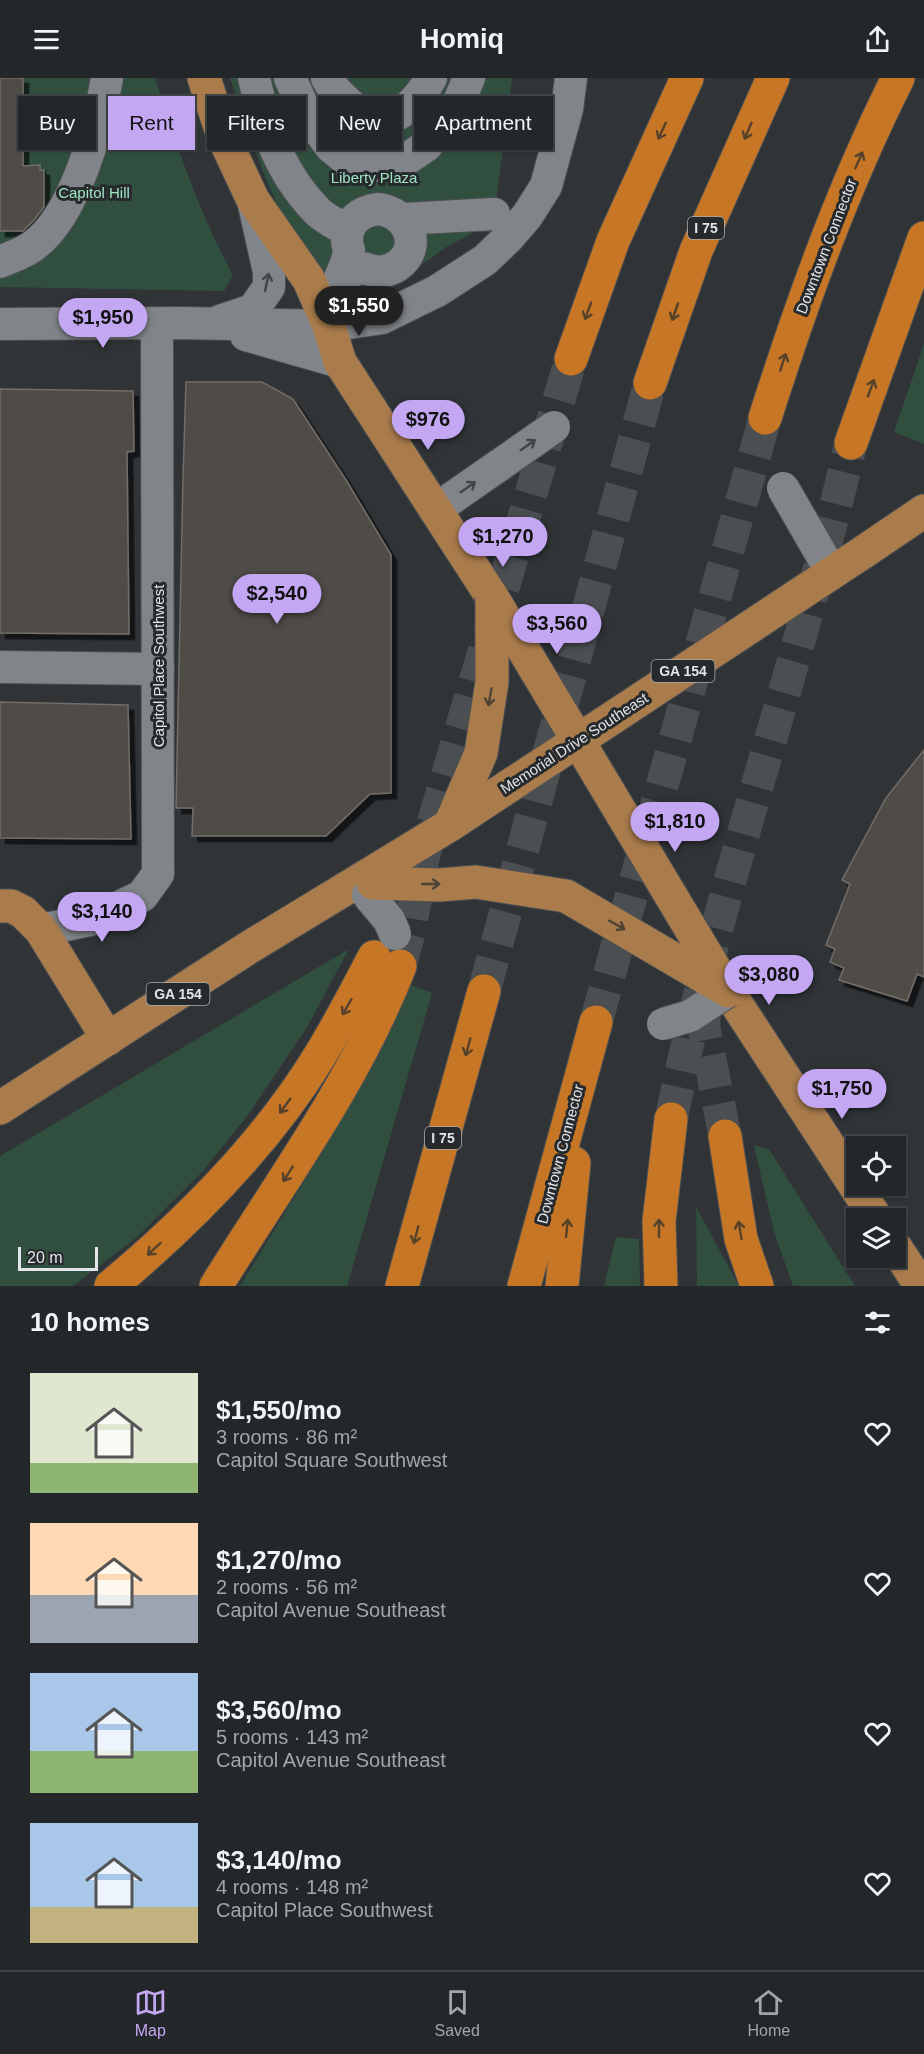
<!DOCTYPE html>
<meta charset="utf-8">
<style>
:root{--surface:#242729;--page:#303335;--text:#f1f3f6;--muted:#a3a5a8;--line:#414446;--accent:#c3a7f2}
body{margin:0;font-family:Arial,sans-serif;background:var(--page);color:var(--text);height:100vh;display:flex;flex-direction:column;font-size:22px;white-space:nowrap}
*{box-sizing:border-box;margin:0}
p{font-size:20px;color:var(--muted)}
.icon{flex:none;width:33px;height:33px;fill:none;stroke:currentColor;stroke-width:2;stroke-linecap:round;stroke-linejoin:round}
.map{position:relative;height:1208px;overflow:hidden}
.side{display:flex;flex-direction:column;background:var(--surface);flex:1}
.side>*{flex:none}
.banner{position:absolute;left:18px;top:18px;width:600px;height:54px;display:flex;gap:12px}
.controls{position:absolute;left:846px;top:1058px;display:grid;gap:12px}
.controls a{display:grid;place-items:center;width:60px;height:60px;border-radius:0px;background:var(--surface);box-shadow:0 2px 4px #0004,0 0 0 2px var(--line);font-size:30px}
.scale{position:absolute;left:18px;bottom:15px;width:80px;box-sizing:border-box;padding-left:6px;border:3px solid #e3e5e8;border-top:0;font-size:16px;line-height:21px;white-space:nowrap;color:#e3e5e8;-webkit-text-stroke:4px #262a2d;paint-order:stroke}
.price{position:absolute;translate:-50% -51px;padding:0 14px;border-radius:21px;background:var(--accent);color:#111;font-size:20px;line-height:39px;filter:drop-shadow(0 2px 3px #0008)}
.price::after{content:'';position:absolute;left:50%;top:36px;width:18px;height:14px;margin-left:-9px;background:inherit;clip-path:polygon(0 0,100% 0,50% 100%)}
.price.current{background:#222;color:#fff}
ul{padding:0;list-style:none}
li{display:flex;align-items:center;gap:18px;height:150px;padding:0 30px}
li span{display:grid;place-items:center;flex:none;width:168px;height:120px;border-radius:0px;color:#555}
li>.icon{margin-inline-start:auto}
span .icon{width:72px;height:72px;fill:#fffc;stroke-width:1}
li b{font-size:26px}
h2{display:flex;justify-content:space-between;align-items:center;height:72px;padding:0 30px;font-size:26px}
.chip{padding:0 21px;border-radius:0px;background:var(--surface);box-shadow:0 2px 4px #0004,0 0 0 2px var(--line);font-size:21px;line-height:54px}
.chip.current{background:var(--accent);color:#111}
header{display:flex;justify-content:space-between;align-items:center;height:78px;padding:0 30px;background:var(--surface);font-size:27px;font-weight:700}
.dock{display:flex;justify-content:space-around;align-items:center;height:84px;border-top:2px solid var(--line);background:var(--surface);font-size:16px;color:var(--muted)}
.dock a{display:grid;justify-items:center;gap:3px}
.dock .current{color:var(--accent)}
.map>svg:first-child{display:block}
</style>
<header><svg class="icon" aria-label="menu" viewBox="0 0 24 24"><path d="M4 6h16M4 12h16M4 18h16"/></svg>Homiq<svg class="icon" aria-label="share" viewBox="0 0 24 24"><path d="M12 15V3M7 8l5-5 5 5M5 13v7h14v-7"/></svg></header>
<div class="map">
<svg width="924" height="1208" viewBox="0 0 924 1208">
<defs>
<filter id="shadow"><feDropShadow dx="5.5" dy="5.5" stdDeviation="0" flood-color="#0009"/></filter>
</defs>
<rect width="100%" height="100%" fill="#303437"/>
<g fill="#304f3f">
<path d="M0 0H155C176 67 199 135 233 197L224 213 0 209Z"/>
<polygon points="230,0 512,0 492,154 474,154 445,170 419,189 369,209 345,213 320,192 285,143 265,99"/>
<polygon points="924,266 924,366 894,354"/>
<polygon points="349,871 306,951 248,1037 203,1093 136,1160 73,1208 0,1208 0,1078"/>
<polygon points="408,906 432,915 347,1208 240,1208 330,1061"/>
<polygon points="754,1067 769,1071 855,1208 793,1208 774,1154"/>
<polygon points="696,1129 739,1208 697,1208"/>
<polygon points="616,1159 639,1161 640,1208 604,1208"/>
</g>
<g fill="#4f4b47" stroke="#726d69" stroke-width="1.5" filter="url(#shadow)">
<polygon points="0,0 23,0 23,88 40,87 40,92 44,92 44,129 34,142 23,153 0,153"/>
<polygon points="186,304 262,304 293,321 346,402 391,477 391,715 370,716 326,758 192,758 193,730 176,730 183,400"/>
<polygon points="0,311 133,313 134,373 127,374 129,556 0,555"/>
<polygon points="0,624 128,627 131,761 0,760"/>
<polygon points="924,672 924,899 917,896 907,923 839,902 844,890 830,884 835,871 826,867 850,806 842,802 886,720"/>
</g>
<g fill="none" stroke-linecap="round" stroke-linejoin="round">
<g stroke="#4b4f52" stroke-width="33" stroke-dasharray="33 16" stroke-linecap="butt">
<polyline points="400,888 409,855 424,776 571,281"/>
<polyline points="484,913 650,305"/>
<polyline points="704,929 704,950 725,1058"/>
<polyline points="596,944 765,340"/>
<path d="M671 1041C718 812 798 592 851 365"/>
</g>
<g stroke="#4d5053" stroke-width="34">
<g id="minor">
<path d="M254 0C265 51 280 95 317 133 325 141 338 147 348 153"/>
<polyline points="290,0 306,35 331,69 347,82 364,89 401,85 426,68 454,35 469,0"/>
<path d="M327 0C332 10 337 15 345 22 352 29 366 40 377 41 400 44 421 18 431 0"/>
<path d="M378 131C408 134 424 169 397 188 389 193 379 195 370 192 368 192 363 189 361 190 355 191 346 197 340 200 343 192 349 181 349 172 348 169 347 166 347 162 347 143 361 133 378 131Z"/>
<polyline points="403,141 494,136"/>
<path d="M0 184C11 179 24 175 33 168 75 138 99 48 107 0"/>
<polyline points="220,243 253,232 269,209 269,194 253,122"/>
<polyline points="0,246 182,245 329,248 382,240 437,213 485,182 508,160 527,138 546,108 567,31 571,0"/>
<polyline points="246,257 340,284"/>
<polyline points="435,432 501,386"/>
<polyline points="0,589 158,591"/>
<polyline points="41,852 94,841 142,818 158,796 157,246"/>
</g>
</g>
<g stroke="#4d5053" stroke-width="35">
<g id="major">
<polyline points="204,0 223,58 253,122 309,202 329,248 340,284 492,519"/>
<polyline points="862,475 924,433"/>
<polyline points="0,828 11,828 23,834 41,852 108,961"/>
<polyline points="728,913 876,1140"/>
<polyline points="0,1030 248,870 378,791"/>
<polyline points="896,1170 921,1208"/>
</g>
</g>
<g stroke="#4d5053" stroke-width="35">
<g id="highway">
<polyline points="571,281 613,163 687,0"/>
<polyline points="650,305 696,173 773,0"/>
<path d="M765 340C802 224 843 109 898 0"/>
<polyline points="851,365 924,160"/>
<polyline points="725,1058 741,1161 757,1208"/>
<path d="M111 1208C190 1142 265 1067 319 979 339 946 357 912 374 879"/>
<path d="M216 1208C281 1103 355 1004 400 888"/>
<polyline points="402,1208 484,913"/>
<polyline points="524,1208 596,944"/>
<polyline points="562,1208 574,1085"/>
<polyline points="661,1208 659,1143 671,1041"/>
</g>
</g>
<use href="#minor" stroke="#818589" stroke-width="32"/>
<use href="#major" stroke="#aa7c4c" stroke-width="33"/>
<use href="#highway" stroke="#c67624" stroke-width="33"/>
<g stroke="#4d5053" stroke-width="34" stroke-linecap="butt">
<g id="minor-bridge">
<polyline points="501,386 554,349"/>
<polyline points="783,410 832,495"/>
<polyline points="368,817 389,842 395,856"/>
<polyline points="663,946 690,938 728,913"/>
</g>
</g>
<g stroke="#4d5053" stroke-width="35" stroke-linecap="butt">
<g id="major-bridge">
<polyline points="492,519 728,913"/>
<polyline points="450,747 481,675 492,604 492,519"/>
<polyline points="378,791 450,747 862,475"/>
<polyline points="373,805 439,807 476,804 566,818 723,910"/>
</g>
</g>
<use href="#minor-bridge" stroke="#818589" stroke-width="32"/>
<use href="#major-bridge" stroke="#aa7c4c" stroke-width="33"/>
</g>
<defs><path id="oneway-shaft" d="M-6 0H5M1.5-3L5.5 0L1.5 3" fill="none" stroke-width="1.6" stroke-linecap="round" stroke-linejoin="round" transform="scale(1.5)"/></defs>
<g stroke="#56412a">
<use href="#oneway-shaft" transform="translate(662 53) rotate(115)"/>
<use href="#oneway-shaft" transform="translate(748 53) rotate(113)"/>
<use href="#oneway-shaft" transform="translate(859 82) rotate(-66)"/>
<use href="#oneway-shaft" transform="translate(588 233) rotate(110)"/>
<use href="#oneway-shaft" transform="translate(675 234) rotate(109)"/>
<use href="#oneway-shaft" transform="translate(783 284) rotate(-72)"/>
<use href="#oneway-shaft" transform="translate(871 310) rotate(-70)"/>
<use href="#oneway-shaft" transform="translate(347 929) rotate(120)"/>
<use href="#oneway-shaft" transform="translate(468 969) rotate(105)"/>
<use href="#oneway-shaft" transform="translate(285 1028) rotate(126)"/>
<use href="#oneway-shaft" transform="translate(288 1096) rotate(123)"/>
<use href="#oneway-shaft" transform="translate(567 1150) rotate(-84)"/>
<use href="#oneway-shaft" transform="translate(659 1150) rotate(-90)"/>
<use href="#oneway-shaft" transform="translate(740 1152) rotate(-100)"/>
<use href="#oneway-shaft" transform="translate(416 1157) rotate(105)"/>
<use href="#oneway-shaft" transform="translate(154 1171) rotate(137)"/>
</g>
<g stroke="#414549">
<use href="#oneway-shaft" transform="translate(267 204) rotate(-78)"/>
<use href="#oneway-shaft" transform="translate(528 367) rotate(-35)"/>
<use href="#oneway-shaft" transform="translate(468 409) rotate(-35)"/>
</g>
<g stroke="#4e4336">
<use href="#oneway-shaft" transform="translate(490 619) rotate(100)"/>
<use href="#oneway-shaft" transform="translate(431 806)"/>
<use href="#oneway-shaft" transform="translate(617 847) rotate(29)"/>
</g>
<g text-anchor="middle" dominant-baseline="central" stroke-width="6" stroke-linejoin="round" paint-order="stroke">
<g fill="#262a2d" stroke="#aaadb0" stroke-width="1.5">
<rect x="688" y="139" width="36" height="22" rx="4.5"/>
<rect x="651.5" y="582" width="63" height="22" rx="4.5"/>
<rect x="146.5" y="905" width="63" height="22" rx="4.5"/>
<rect x="425" y="1049" width="36" height="22" rx="4.5"/>
</g>
<g font-size="14" font-weight="bold" fill="#e3e5e8">
<text x="706" y="150">I 75</text>
<text x="683" y="593">GA 154</text>
<text x="178" y="916">GA 154</text>
<text x="443" y="1060">I 75</text>
</g>
<g font-size="15" fill="#9fe3c0" stroke="#262a2d">
<text x="374" y="99">Liberty Plaza</text>
<text x="94" y="114">Capitol Hill</text>
</g>
<g font-size="15" fill="#e3e5e8" stroke="#262a2d">
<text transform="translate(826 168) rotate(-69)">Downtown Connector</text>
<text transform="translate(158 588) rotate(-90)">Capitol Place Southwest</text>
<text transform="translate(574 665) rotate(-33)">Memorial Drive Southeast</text>
<text transform="translate(560 1076) rotate(-75)">Downtown Connector</text>
</g>
</g>
</svg>
<div class="controls">
<a><svg class="icon" aria-label="locate" viewBox="0 0 24 24"><circle cx="12" cy="12" r="6"/><path d="M12 2v4M12 18v4M2 12h4M18 12h4"/></svg></a>
<a><svg class="icon" aria-label="layers" viewBox="0 0 24 24"><path d="M12 4l9 5-9 5-9-5zM3 14l9 5 9-5"/></svg></a>
</div>
<div class="scale">20 m</div>
<b class="price current" style="left:359px;top:259px">$1,550</b>
<b class="price" style="left:103px;top:271px">$1,950</b>
<b class="price" style="left:428px;top:373px">$976</b>
<b class="price" style="left:503px;top:490px">$1,270</b>
<b class="price" style="left:277px;top:547px">$2,540</b>
<b class="price" style="left:557px;top:577px">$3,560</b>
<b class="price" style="left:675px;top:775px">$1,810</b>
<b class="price" style="left:102px;top:865px">$3,140</b>
<b class="price" style="left:769px;top:928px">$3,080</b>
<b class="price" style="left:842px;top:1042px">$1,750</b>
<div class="banner">
<a class="chip">Buy</a>
<a class="chip current">Rent</a>
<a class="chip">Filters</a>
<a class="chip">New</a>
<a class="chip">Apartment</a>
</div>
</div>
<section class="side">
<h2>10 homes<svg class="icon" aria-label="filters" viewBox="0 0 24 24"><path d="M4 7h16M4 17h16"/><circle cx="9" cy="7" r="2"/><circle cx="15" cy="17" r="2"/></svg></h2>
<ul>
<li><span style="background:linear-gradient(#dfe7d0 75%,#8fb573 0)"><svg class="icon" aria-label="home" viewBox="0 0 24 24"><path d="M3 11l9-7 9 7M6 9v11h12V9"/></svg></span><div><b>$1,550/mo</b><p>3 rooms · 86 m²</p><p>Capitol Square Southwest</p></div><svg class="icon" aria-label="heart" viewBox="0 0 24 24"><path d="M12 20l-8-8c-3-5 5-10 8-4 3-6 11-1 8 4z"/></svg></li>
<li><span style="background:linear-gradient(#ffd9b3 60%,#9aa5b1 0)"><svg class="icon" aria-label="home" viewBox="0 0 24 24"><path d="M3 11l9-7 9 7M6 9v11h12V9"/></svg></span><div><b>$1,270/mo</b><p>2 rooms · 56 m²</p><p>Capitol Avenue Southeast</p></div><svg class="icon" aria-label="heart" viewBox="0 0 24 24"><path d="M12 20l-8-8c-3-5 5-10 8-4 3-6 11-1 8 4z"/></svg></li>
<li><span style="background:linear-gradient(#a9c7e8 65%,#8fb573 0)"><svg class="icon" aria-label="home" viewBox="0 0 24 24"><path d="M3 11l9-7 9 7M6 9v11h12V9"/></svg></span><div><b>$3,560/mo</b><p>5 rooms · 143 m²</p><p>Capitol Avenue Southeast</p></div><svg class="icon" aria-label="heart" viewBox="0 0 24 24"><path d="M12 20l-8-8c-3-5 5-10 8-4 3-6 11-1 8 4z"/></svg></li>
<li><span style="background:linear-gradient(#a9c7e8 70%,#c2b280 0)"><svg class="icon" aria-label="home" viewBox="0 0 24 24"><path d="M3 11l9-7 9 7M6 9v11h12V9"/></svg></span><div><b>$3,140/mo</b><p>4 rooms · 148 m²</p><p>Capitol Place Southwest</p></div><svg class="icon" aria-label="heart" viewBox="0 0 24 24"><path d="M12 20l-8-8c-3-5 5-10 8-4 3-6 11-1 8 4z"/></svg></li>
</ul>
</section>
<nav class="dock">
<a class="current"><svg class="icon" aria-label="map" viewBox="0 0 24 24"><path d="M3 6l6-2 6 2 6-2v14l-6 2-6-2-6 2zM9 4v14M15 6v14"/></svg>Map</a>
<a><svg class="icon" aria-label="saved" viewBox="0 0 24 24"><path d="M7 4h10v16l-5-4-5 4z"/></svg>Saved</a>
<a><svg class="icon" aria-label="home" viewBox="0 0 24 24"><path d="M3 11l9-7 9 7M6 9v11h12V9"/></svg>Home</a>
</nav>
